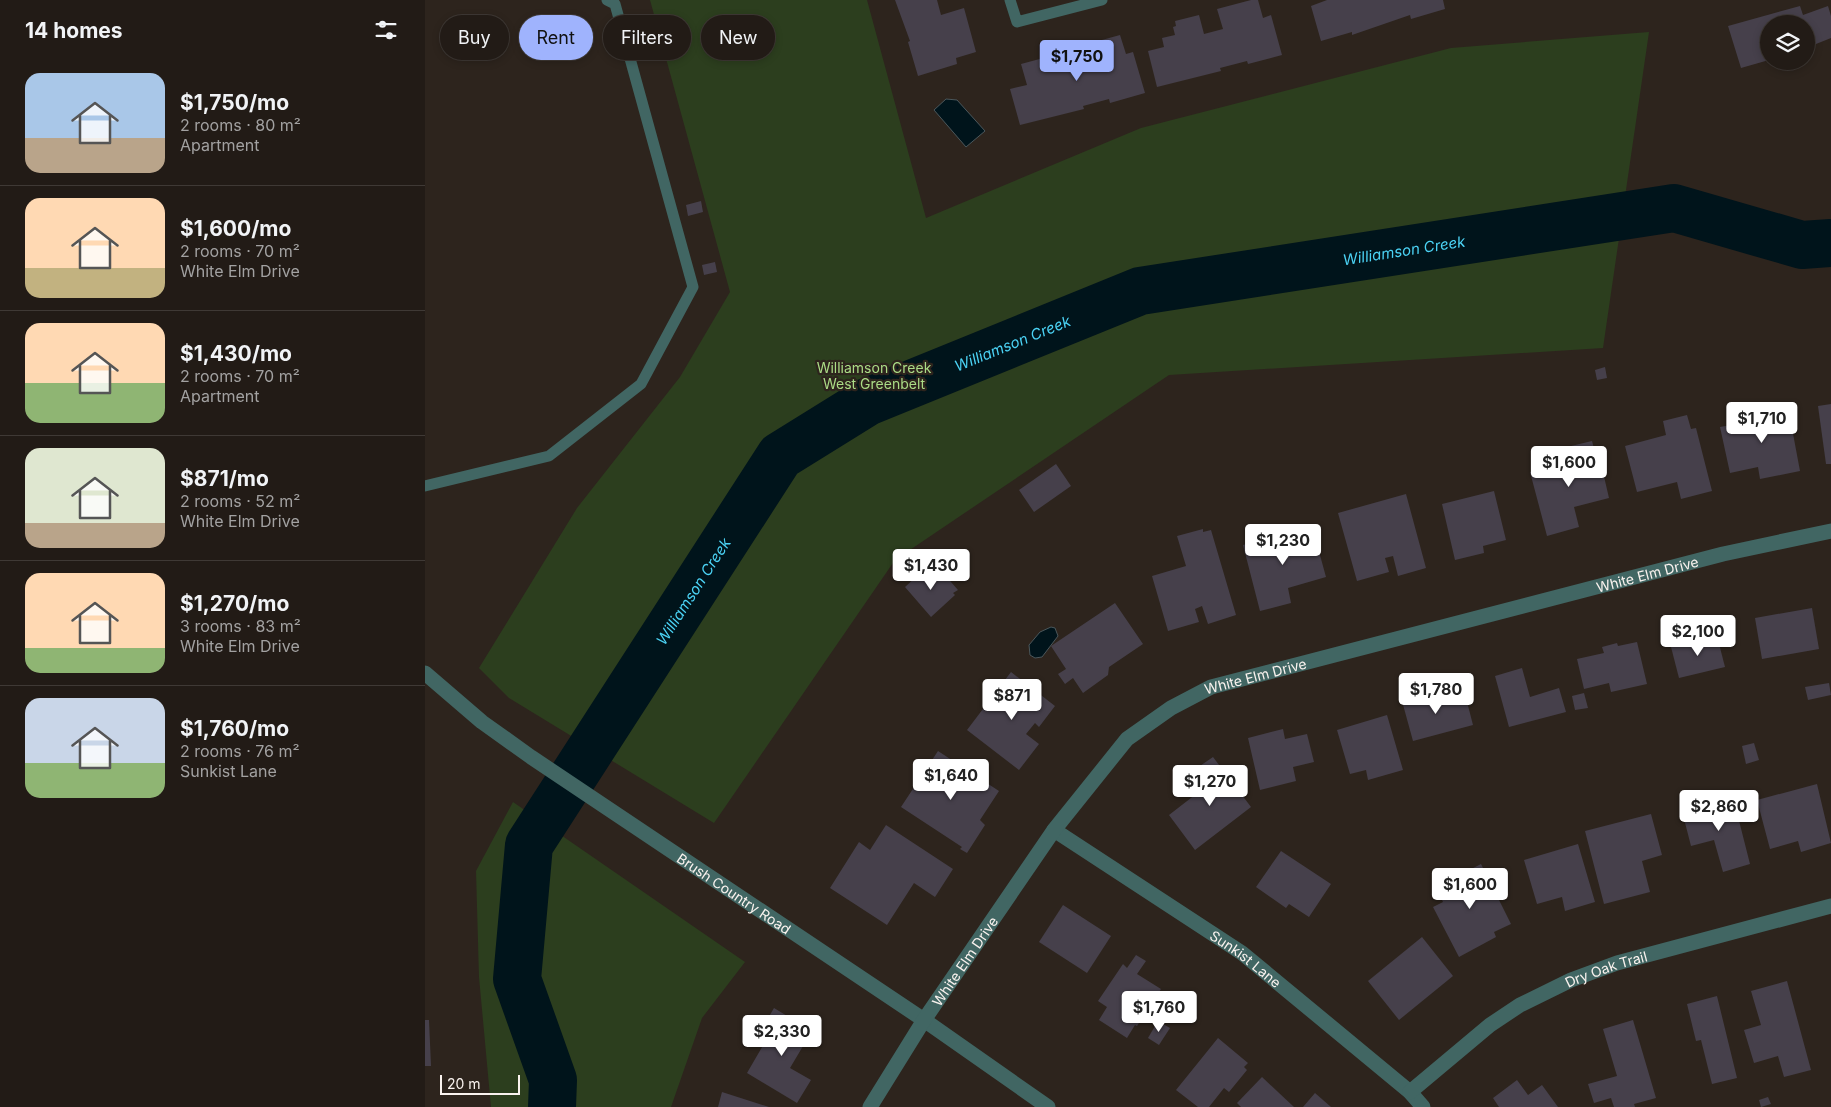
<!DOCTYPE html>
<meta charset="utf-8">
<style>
:root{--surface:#221b16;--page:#2a241f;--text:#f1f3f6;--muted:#a2a1a1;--line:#3f3935;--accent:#9fb3fd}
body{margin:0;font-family:Inter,sans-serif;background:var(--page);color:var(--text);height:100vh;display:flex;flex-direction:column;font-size:19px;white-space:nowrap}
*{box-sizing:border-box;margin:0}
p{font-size:16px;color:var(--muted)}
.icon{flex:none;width:28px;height:28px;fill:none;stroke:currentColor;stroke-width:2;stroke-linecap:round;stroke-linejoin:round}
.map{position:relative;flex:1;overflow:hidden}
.drawer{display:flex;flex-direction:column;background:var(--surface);width:425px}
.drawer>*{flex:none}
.guide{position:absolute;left:15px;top:15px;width:475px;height:45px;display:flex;gap:10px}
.tools{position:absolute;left:1335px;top:15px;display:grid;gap:10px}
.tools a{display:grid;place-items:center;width:55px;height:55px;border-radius:50%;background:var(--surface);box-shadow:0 2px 8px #0003,0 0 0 1px var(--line);font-size:25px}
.scale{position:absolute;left:15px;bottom:12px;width:80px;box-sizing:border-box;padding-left:5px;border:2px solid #faf3ef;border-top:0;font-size:14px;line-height:18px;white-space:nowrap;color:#faf3ef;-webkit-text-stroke:4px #2d241d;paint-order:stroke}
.price{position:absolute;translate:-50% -42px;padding:0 11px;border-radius:5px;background:#fff;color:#222;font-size:16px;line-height:32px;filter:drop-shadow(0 1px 2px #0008)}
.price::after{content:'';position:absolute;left:50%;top:30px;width:15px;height:11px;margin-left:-8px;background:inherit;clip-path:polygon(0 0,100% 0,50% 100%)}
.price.active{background:var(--accent);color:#111}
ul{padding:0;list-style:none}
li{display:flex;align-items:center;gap:15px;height:125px;padding:0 25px}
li+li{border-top:1px solid var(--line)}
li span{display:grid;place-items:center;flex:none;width:140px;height:100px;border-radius:15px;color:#555}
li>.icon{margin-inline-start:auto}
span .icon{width:60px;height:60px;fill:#fffc;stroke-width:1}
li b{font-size:21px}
h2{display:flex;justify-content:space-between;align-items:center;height:60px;padding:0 25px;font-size:21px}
.chip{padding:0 18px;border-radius:22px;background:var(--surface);box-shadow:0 2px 8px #0003,0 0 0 1px var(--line);font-size:18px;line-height:45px}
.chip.active{background:var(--accent);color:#111}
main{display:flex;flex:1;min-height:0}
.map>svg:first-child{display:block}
</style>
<main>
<section class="drawer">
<h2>14 homes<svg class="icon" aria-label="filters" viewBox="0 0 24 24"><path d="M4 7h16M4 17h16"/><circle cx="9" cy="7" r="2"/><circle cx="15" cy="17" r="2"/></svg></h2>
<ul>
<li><span style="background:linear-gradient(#a9c7e8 65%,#b9a48a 0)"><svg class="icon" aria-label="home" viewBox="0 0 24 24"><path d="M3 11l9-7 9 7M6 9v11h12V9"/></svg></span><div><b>$1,750/mo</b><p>2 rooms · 80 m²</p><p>Apartment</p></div></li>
<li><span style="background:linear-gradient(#ffd9b3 70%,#c2b280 0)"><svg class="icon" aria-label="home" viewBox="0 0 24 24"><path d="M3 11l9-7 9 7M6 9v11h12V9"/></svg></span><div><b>$1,600/mo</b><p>2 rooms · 70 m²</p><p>White Elm Drive</p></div></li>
<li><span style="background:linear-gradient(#ffd9b3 60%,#8fb573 0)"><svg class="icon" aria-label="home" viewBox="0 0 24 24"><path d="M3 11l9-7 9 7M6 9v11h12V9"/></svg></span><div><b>$1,430/mo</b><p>2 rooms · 70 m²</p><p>Apartment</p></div></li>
<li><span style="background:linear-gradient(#dfe7d0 75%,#b9a48a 0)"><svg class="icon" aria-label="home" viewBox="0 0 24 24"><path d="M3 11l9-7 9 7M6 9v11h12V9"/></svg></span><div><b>$871/mo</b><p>2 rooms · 52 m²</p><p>White Elm Drive</p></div></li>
<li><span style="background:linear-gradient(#ffd9b3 75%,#8fb573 0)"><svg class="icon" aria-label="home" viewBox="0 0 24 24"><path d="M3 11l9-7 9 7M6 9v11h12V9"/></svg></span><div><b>$1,270/mo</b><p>3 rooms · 83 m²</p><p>White Elm Drive</p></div></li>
<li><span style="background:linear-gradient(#c9d6e8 65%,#8fb573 0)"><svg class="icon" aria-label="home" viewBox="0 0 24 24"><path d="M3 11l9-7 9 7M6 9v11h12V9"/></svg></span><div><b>$1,760/mo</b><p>2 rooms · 76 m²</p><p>Sunkist Lane</p></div></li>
</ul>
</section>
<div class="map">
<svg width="1406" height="1107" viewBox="0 0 1406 1107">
<rect width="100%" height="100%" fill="#2d241d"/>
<g fill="#2c3e1e">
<polygon points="225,0 442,0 501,218 716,128 1026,48 1224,32 1178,348 744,375 470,560 289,823 84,698 54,668 152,508 255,377 305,292"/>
<polygon points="88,802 320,962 277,1018 246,1107 66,1107 54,977 51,871"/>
</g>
<g fill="#00141b" stroke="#4b575b">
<polygon points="521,99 532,100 560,131 541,147 509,110"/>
<polygon points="626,627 630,628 633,636 617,657 610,658 605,655 604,645 615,632"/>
</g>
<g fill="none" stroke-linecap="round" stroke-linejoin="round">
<path stroke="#00141b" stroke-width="48" id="s1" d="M127 1107 128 1080 92 979 104 845 355 456 442 402 715 291 1249 208 1377 245 1406 243"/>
</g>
<g fill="#46404b">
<polygon points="470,0 512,0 516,15 539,8 551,52 531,58 532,64 493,76 483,42 485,41"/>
<polygon points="826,0 833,0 838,18 846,15 857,55 823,64 822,61 795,68 796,71 732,87 723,51 739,47 737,38 750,35 748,27 751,26 750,21 774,15 779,34 798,29 792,9"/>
<polygon points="902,0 1018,0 1020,9 986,19 985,15 927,35 927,32 896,41 886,6"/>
<polygon points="1375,6 1378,15 1403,6 1406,16 1406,38 1381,48 1381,24 1344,24 1344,60 1316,68 1303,26"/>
<polygon points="695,35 701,54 708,52 720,93 685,103 684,99 658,106 659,109 595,125 585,89 602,85 596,64 637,53 642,72 661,67 655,46"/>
<polygon points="276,201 278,212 263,216 261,205"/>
<polygon points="290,262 292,272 279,275 277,265"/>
<polygon points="1180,367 1182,378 1172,380 1170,370"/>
<polygon points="1406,404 1406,464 1401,464 1393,406"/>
<polygon points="1363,407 1375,471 1335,479 1333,467 1305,473 1295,427 1322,422 1321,415"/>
<polygon points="1262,415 1266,429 1271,428 1287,491 1256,499 1252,482 1212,492 1200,446 1241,435 1238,421"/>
<polygon points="1167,441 1171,456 1174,455 1184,498 1149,507 1154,527 1122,536 1105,472 1149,460 1146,446"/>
<polygon points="631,464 646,486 609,512 594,490"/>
<polygon points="1069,491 1081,540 1058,546 1059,553 1030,560 1017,504"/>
<polygon points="981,494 1001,568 973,576 968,556 960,558 964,572 932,581 913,513"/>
<polygon points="887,526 901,577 863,588 866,603 835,611 818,545"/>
<polygon points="778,529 778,532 786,530 811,615 783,624 777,606 770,609 774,622 743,631 727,576 761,566 752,536"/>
<polygon points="503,566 514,579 519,574 533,590 528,593 530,595 506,617 480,587"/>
<polygon points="690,603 718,644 684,667 683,675 658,693 648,678 640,684 633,674 641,669 626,646"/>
<polygon points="1387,608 1394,649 1337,659 1330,618"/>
<polygon points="1292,636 1300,667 1254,678 1246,647"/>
<polygon points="1212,642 1222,684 1186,692 1184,683 1159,689 1152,659 1179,653 1177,647 1192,643 1193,646"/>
<polygon points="1097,668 1105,697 1134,688 1141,712 1084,727 1070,676"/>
<polygon points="586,672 630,706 614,727 610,723 601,734 614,744 594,770 542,730"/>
<polygon points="1404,683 1406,695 1383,700 1380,687"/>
<polygon points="1006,693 1009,702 1040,694 1048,725 988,741 977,701"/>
<polygon points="1159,693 1163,708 1150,710 1147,696"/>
<polygon points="962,715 978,770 943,780 941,770 925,774 912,730"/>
<polygon points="858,729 860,739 882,734 889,762 868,767 871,781 835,790 823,738"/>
<polygon points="1329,743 1334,760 1321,764 1317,746"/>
<polygon points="513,751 574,791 555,820 560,825 542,853 535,849 537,847 476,807"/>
<polygon points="788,757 826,807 770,850 744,815 784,784 772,768"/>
<polygon points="1392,784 1406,843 1376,852 1373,841 1345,849 1332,800"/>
<polygon points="1308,797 1325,864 1298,872 1289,840 1266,846 1257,811"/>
<polygon points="1226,814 1237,855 1217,861 1225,892 1179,904 1160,831"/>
<polygon points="461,825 528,869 510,897 489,883 462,925 405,888 434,842 445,850"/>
<polygon points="1153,844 1170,902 1140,911 1137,897 1112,904 1099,860"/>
<polygon points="856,851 906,884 884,917 864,904 861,908 831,887"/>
<polygon points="1056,864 1086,924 1069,932 1071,937 1034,957 1008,907 1018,902 1011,887"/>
<polygon points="638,905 686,936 662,973 614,942"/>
<polygon points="997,937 1028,976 974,1020 943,981"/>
<polygon points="711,955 721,961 712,974 736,989 712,1026 710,1025 702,1038 674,1020 682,1007 673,1001 698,964 702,968"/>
<polygon points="1362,981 1386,1070 1359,1077 1353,1056 1329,1063 1319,1030 1336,1025 1326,991"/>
<polygon points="1292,996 1312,1078 1287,1084 1276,1040 1271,1041 1262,1004"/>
<polygon points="349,1008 387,1031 365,1068 386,1080 372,1103 322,1073 347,1030 339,1025"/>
<polygon points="0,1020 4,1020 6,1066 0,1066"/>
<polygon points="1208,1020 1231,1098 1209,1104 1210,1107 1189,1107 1186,1098 1169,1103 1163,1084 1192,1076 1178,1029"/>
<polygon points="733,1021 745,1028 734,1045 723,1038"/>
<polygon points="793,1038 823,1063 819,1067 822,1070 804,1092 799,1088 784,1107 773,1107 751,1090"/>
<polygon points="837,1077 869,1107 816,1107 812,1103"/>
<polygon points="1092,1080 1103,1095 1117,1085 1133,1107 1074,1107 1068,1098"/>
<polygon points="297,1092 344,1107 293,1107"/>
<polygon points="890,1093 906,1107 878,1107"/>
<polygon points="1343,1097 1346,1104 1336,1107 1334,1100"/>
</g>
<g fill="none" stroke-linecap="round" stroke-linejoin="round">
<g stroke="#416663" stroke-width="11">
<polyline points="585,0 592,22 677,0"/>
<polyline points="0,486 124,456 216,384 268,287 190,4 182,0"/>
</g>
<g stroke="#416663" stroke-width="15">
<path id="s2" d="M0 673 57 722 106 757 499 1020 623 1107"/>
<path id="s3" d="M629 830 817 953 985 1092 998 1107"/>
<path id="s4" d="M985 1092 1065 1025 1095 1005 1146 980 1192 963 1406 906"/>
<path id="s5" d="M445 1107 499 1020 629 830 702 739 746 708 786 687 1298 554 1406 531"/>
</g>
</g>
<g text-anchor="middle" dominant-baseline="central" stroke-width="4.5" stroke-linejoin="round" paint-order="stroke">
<g font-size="14" fill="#abdc86" stroke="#2d241d">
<text x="449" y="367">Williamson Creek<tspan x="449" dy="16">West Greenbelt</tspan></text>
</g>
<g font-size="14" fill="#faf3ef" stroke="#2d241d">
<text stroke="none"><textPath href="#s5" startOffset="999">White Elm Drive</textPath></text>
<text stroke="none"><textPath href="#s5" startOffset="594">White Elm Drive</textPath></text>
<text stroke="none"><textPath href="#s2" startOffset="380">Brush Country Road</textPath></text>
<text stroke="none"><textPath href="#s3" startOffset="231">Sunkist Lane</textPath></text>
<text stroke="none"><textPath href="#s5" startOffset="174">White Elm Drive</textPath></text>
<text stroke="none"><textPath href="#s4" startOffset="234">Dry Oak Trail</textPath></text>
</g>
<g font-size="15" font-style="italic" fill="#4bd3f5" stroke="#2d241d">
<text stroke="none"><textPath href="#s1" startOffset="1396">Williamson Creek</textPath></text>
<text stroke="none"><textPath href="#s1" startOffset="991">Williamson Creek</textPath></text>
<text stroke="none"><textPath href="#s1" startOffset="571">Williamson Creek</textPath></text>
</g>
</g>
</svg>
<div class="tools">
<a><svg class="icon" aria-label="layers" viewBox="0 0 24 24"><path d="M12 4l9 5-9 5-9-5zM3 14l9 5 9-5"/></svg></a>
</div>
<div class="scale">20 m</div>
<b class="price active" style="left:652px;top:82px">$1,750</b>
<b class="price" style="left:1337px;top:444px">$1,710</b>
<b class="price" style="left:1144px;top:488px">$1,600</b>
<b class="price" style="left:858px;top:566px">$1,230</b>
<b class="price" style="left:506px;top:591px">$1,430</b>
<b class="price" style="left:1273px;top:657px">$2,100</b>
<b class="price" style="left:1011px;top:715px">$1,780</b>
<b class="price" style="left:587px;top:721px">$871</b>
<b class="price" style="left:526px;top:801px">$1,640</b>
<b class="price" style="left:785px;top:807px">$1,270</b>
<b class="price" style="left:1294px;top:832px">$2,860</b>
<b class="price" style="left:1045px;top:910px">$1,600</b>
<b class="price" style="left:734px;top:1033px">$1,760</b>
<b class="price" style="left:357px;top:1057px">$2,330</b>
<div class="guide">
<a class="chip">Buy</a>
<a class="chip active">Rent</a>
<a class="chip">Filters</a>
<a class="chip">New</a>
</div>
</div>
</main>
